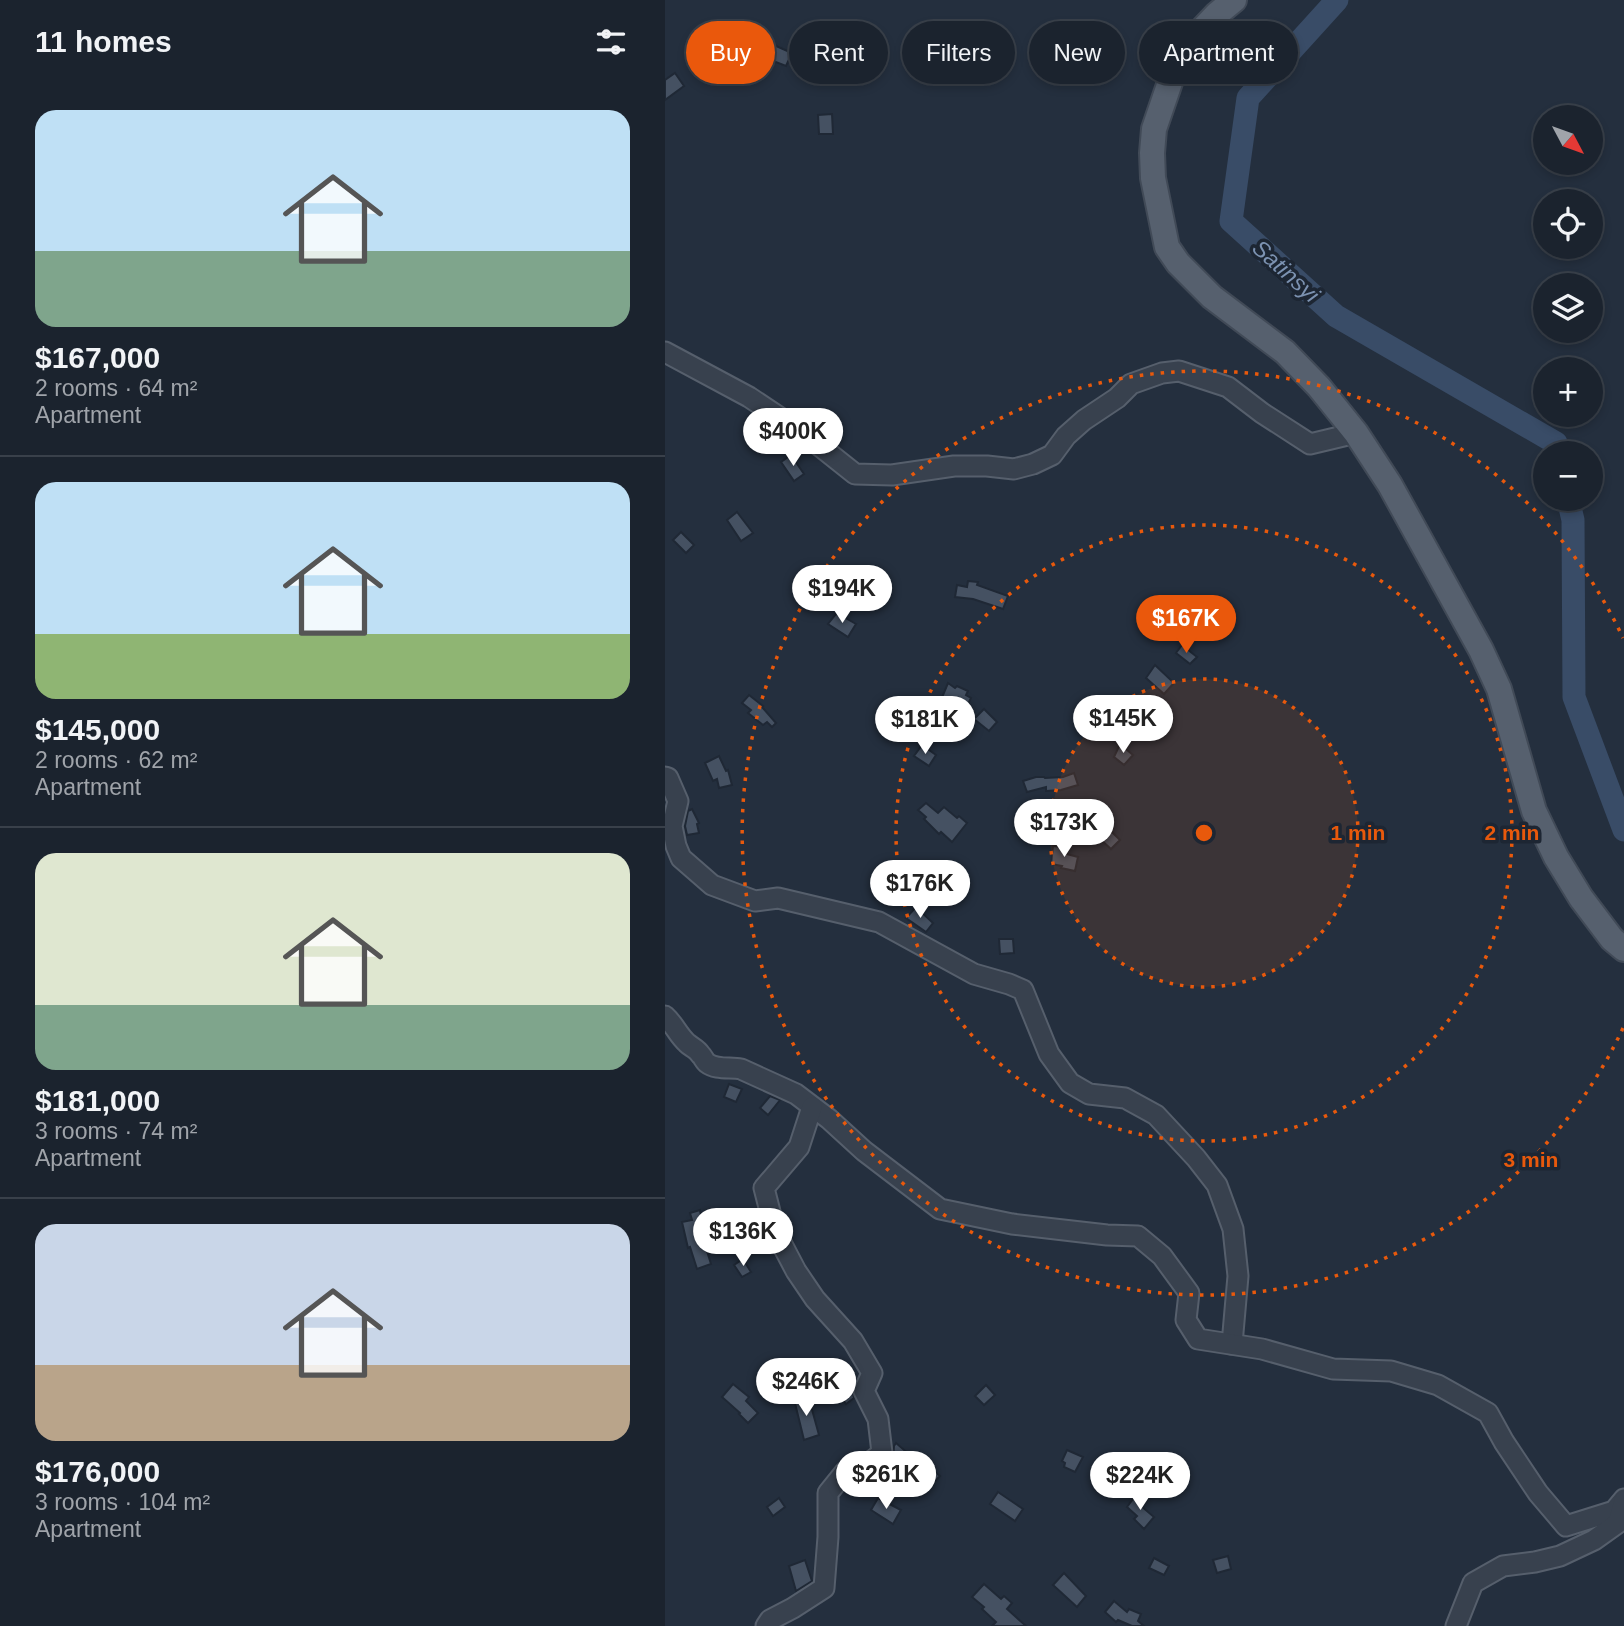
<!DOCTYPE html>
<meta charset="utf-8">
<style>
:root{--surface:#1b232e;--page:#282f3a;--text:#f1f3f6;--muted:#a0a4aa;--line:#39404a;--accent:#ea580c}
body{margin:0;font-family:Arial,sans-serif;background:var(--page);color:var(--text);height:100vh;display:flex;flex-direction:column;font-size:26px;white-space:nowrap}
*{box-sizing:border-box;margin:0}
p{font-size:23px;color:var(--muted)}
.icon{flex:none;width:38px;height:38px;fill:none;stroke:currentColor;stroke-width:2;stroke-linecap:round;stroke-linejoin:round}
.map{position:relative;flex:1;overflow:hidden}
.panel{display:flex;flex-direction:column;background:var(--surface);width:665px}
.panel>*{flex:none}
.banner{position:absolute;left:21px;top:21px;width:665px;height:63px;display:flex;gap:14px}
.needle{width:46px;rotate:131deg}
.controls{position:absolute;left:868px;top:105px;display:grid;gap:14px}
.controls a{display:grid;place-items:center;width:70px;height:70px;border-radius:50%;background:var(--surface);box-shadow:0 4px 10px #0003,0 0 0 2px var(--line);font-size:35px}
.price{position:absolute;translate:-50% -60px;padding:0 16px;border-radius:24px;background:#fff;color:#222;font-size:23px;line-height:46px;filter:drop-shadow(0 2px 4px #0008)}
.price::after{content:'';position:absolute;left:50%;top:42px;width:21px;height:16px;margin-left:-10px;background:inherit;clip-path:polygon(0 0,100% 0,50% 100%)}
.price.selected{background:var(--accent);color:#fff}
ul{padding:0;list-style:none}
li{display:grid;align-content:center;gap:14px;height:371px;padding:0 35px}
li+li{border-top:2px solid var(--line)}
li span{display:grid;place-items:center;height:217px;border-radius:21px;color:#555}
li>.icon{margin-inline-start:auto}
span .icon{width:126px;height:126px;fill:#fffc;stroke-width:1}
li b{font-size:30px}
h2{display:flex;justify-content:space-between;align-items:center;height:84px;padding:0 35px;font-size:30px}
.chip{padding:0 24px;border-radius:32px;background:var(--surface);box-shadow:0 4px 10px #0003,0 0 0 2px var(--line);font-size:24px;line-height:63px}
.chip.selected{background:var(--accent);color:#fff}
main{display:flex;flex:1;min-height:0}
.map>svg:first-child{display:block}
</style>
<main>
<section class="panel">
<h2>11 homes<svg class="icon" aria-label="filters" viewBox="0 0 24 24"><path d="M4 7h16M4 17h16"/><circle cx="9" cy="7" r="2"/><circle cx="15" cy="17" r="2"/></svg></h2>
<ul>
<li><span style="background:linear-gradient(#bfe0f5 65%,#7fa58c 0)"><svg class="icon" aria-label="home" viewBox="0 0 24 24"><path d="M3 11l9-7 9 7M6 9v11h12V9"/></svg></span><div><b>$167,000</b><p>2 rooms · 64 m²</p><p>Apartment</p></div></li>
<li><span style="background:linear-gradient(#bfe0f5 70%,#8fb573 0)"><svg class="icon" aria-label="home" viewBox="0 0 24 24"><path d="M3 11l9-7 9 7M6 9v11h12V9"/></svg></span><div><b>$145,000</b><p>2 rooms · 62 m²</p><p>Apartment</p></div></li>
<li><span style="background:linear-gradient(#dfe7d0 70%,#7fa58c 0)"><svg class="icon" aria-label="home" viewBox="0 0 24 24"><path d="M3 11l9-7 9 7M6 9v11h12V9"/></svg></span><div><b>$181,000</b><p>3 rooms · 74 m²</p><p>Apartment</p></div></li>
<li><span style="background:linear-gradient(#c9d6e8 65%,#b9a48a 0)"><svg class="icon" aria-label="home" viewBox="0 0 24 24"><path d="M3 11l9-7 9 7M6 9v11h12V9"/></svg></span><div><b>$176,000</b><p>3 rooms · 104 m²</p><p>Apartment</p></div></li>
</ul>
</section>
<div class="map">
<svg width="959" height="1626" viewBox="0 0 959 1626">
<rect width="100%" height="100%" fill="#242f3e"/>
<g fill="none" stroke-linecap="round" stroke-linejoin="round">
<g stroke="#394c67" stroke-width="23">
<polyline points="672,0 583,98 566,221 671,316 891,443 893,453"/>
<polyline points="903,499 908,520 909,697 959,830"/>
</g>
</g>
<g fill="#455162" stroke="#1f2835" stroke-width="2">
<polygon points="94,36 103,40 102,42 127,53 121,66 108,61 109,57 88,48"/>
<polygon points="10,73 19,86 0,100 0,80"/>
<polygon points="167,114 168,134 154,134 153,115"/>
<polygon points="126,455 139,474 129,481 116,462"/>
<polygon points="72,512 88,533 76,541 62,520"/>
<polygon points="16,532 29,545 21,553 8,540"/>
<polygon points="303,581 313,582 312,585 343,596 338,609 308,599 290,597 292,585 302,587"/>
<polygon points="171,614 176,617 177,616 191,624 183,637 163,624"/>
<polygon points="517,645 532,657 525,664 511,653"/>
<polygon points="490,665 509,683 499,694 481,678"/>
<polygon points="283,683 290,688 292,686 303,691 301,695 306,698 298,715 273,707"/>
<polygon points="84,695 98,706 97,707 111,723 107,727 102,722 98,725 83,713 86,710 77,703"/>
<polygon points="319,709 332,722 324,731 309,719"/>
<polygon points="455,744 468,755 459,765 449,757"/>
<polygon points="257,745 271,755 264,766 249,756"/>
<polygon points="54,756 61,771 63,770 67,785 54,788 52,779 48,781 40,763"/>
<polygon points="409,773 413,785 396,790 381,791 381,787 362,792 358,781 371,777 379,777 380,778 398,777"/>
<polygon points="261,803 273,813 279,807 292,818 294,816 302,823 287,842 276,832 274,834 259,819 261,817 253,810"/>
<polygon points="27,809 34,823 32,824 34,833 22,835 20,826 23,811"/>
<polygon points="444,829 455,840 446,849 435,839"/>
<polygon points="388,846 399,847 398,853 413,857 410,871 396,868 397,866 386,864"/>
<polygon points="251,907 268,923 261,932 241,918"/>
<polygon points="334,939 348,939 349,953 335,954"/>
<polygon points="64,1084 77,1089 71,1102 59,1097"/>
<polygon points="105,1096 115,1100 103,1115 95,1108"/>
<polygon points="35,1210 37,1221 33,1222 46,1264 32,1269 25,1247 23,1248 17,1222 27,1220 25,1213"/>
<polygon points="78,1259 86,1272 77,1277 69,1265"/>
<polygon points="68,1384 84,1397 81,1401 93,1413 83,1423 74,1414 75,1413 57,1397"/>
<polygon points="186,1384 189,1398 181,1404 173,1393"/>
<polygon points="321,1385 330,1395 319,1405 310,1396"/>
<polygon points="143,1395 154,1435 139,1440 129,1399"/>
<polygon points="231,1443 246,1456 248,1454 258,1462 275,1476 264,1488 259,1484 257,1486 230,1461 224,1469 220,1466 228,1458 229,1446"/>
<polygon points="402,1450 418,1457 410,1472 399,1467 400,1463 397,1461"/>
<polygon points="333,1492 358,1509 350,1521 325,1504"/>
<polygon points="471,1495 480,1502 476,1506 489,1517 479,1529 469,1519 472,1516 462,1507"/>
<polygon points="114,1498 120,1507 108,1516 102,1507"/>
<polygon points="213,1498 236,1510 228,1524 206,1510"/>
<polygon points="563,1556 566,1569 552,1573 548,1560"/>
<polygon points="489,1558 504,1566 499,1575 484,1568"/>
<polygon points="140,1560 147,1581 131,1591 124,1566"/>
<polygon points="399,1573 421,1596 412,1607 388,1585"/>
<polygon points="319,1584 336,1599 339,1596 347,1603 342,1609 361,1626 327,1626 331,1622 317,1609 319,1607 307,1597"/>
<polygon points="449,1601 462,1612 464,1609 476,1614 473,1621 479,1626 467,1626 453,1620 451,1622 440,1612"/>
</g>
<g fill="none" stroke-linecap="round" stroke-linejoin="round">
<g stroke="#565f6c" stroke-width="23">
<g id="minor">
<polyline points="0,352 84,397 141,435 190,474 227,475 289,466 322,466 349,469 368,464 387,455 401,436 419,420 452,398 466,384 497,373 514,371 563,387 597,413 645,444 691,433"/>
<polyline points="0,777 3,778 13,801 7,826 11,846 16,858 47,885 90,901 113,898 214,922 309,974 344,984 358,990 384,1054 405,1083 424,1094 460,1098 491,1115 531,1158 552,1185 568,1229 573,1276 567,1344"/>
<path d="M0 1016C9 1024 13 1035 22 1043 26 1047 32 1049 35 1054 37 1055 40 1062 42 1063 51 1070 65 1067 76 1069L131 1094 164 1119 199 1151 275 1209 347 1224 442 1235 473 1236 497 1256 524 1293 521 1320 533 1339 597 1349 668 1369 726 1371 773 1385 823 1413 839 1442 873 1493 901 1526 949 1511 959 1499"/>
<polyline points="101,1626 105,1620 128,1608 159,1588 163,1537 163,1493 180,1472 204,1463 217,1453 213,1419 199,1391 207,1373 188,1341 150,1299 131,1271 110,1231 99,1188 134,1147 147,1107"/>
<polyline points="791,1626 808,1583 838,1566 870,1562 895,1556 929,1540 953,1523 959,1501"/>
</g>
</g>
<g stroke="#414a57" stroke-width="28">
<polyline id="major" points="569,0 552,14 515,53 489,129 487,153 488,178 502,247 513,263 547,297 620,352 654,387 691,433 725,485 816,650 834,689 869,811 891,857 916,898 947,939 959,949"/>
</g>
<use href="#minor" stroke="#38414e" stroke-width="19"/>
<use href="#major" stroke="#56606e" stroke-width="24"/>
</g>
<circle cx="539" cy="833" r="154" fill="#e8590c" fill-opacity=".12"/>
<g fill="none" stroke="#e8590c" stroke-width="3.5" stroke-dasharray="3.5 7">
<circle cx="539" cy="833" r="154"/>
<circle cx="539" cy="833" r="308"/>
<path d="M958 1028A462 462 0 1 1 958 638"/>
</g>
<g text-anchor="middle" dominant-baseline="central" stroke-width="7" stroke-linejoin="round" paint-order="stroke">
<g font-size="23" font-style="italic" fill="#7c92b1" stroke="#1d2633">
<text transform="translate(621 271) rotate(42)">Satinsyi</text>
</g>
</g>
<circle cx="539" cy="833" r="10" fill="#e8590c" stroke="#1d2633" stroke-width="3.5"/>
<g font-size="21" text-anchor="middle" font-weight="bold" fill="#e8590c" stroke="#1d2633" stroke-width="7" stroke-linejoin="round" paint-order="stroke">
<text x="693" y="840">1 min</text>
<text x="847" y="840">2 min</text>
<text x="866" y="1167">3 min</text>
</g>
</svg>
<div class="controls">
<a><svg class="needle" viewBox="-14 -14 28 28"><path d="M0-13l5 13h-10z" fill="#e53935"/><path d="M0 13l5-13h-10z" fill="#a0a4aa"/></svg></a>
<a><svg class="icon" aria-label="locate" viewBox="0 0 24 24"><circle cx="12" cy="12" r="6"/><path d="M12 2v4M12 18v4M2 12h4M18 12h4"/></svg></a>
<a><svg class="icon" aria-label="layers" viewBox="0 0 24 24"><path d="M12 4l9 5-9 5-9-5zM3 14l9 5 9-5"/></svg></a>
<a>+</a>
<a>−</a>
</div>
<b class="price" style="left:128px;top:468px">$400K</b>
<b class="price" style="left:177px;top:625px">$194K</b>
<b class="price selected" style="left:521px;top:655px">$167K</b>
<b class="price" style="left:458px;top:755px">$145K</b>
<b class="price" style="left:260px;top:756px">$181K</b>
<b class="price" style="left:399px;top:859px">$173K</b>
<b class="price" style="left:255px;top:920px">$176K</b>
<b class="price" style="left:78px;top:1268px">$136K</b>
<b class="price" style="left:141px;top:1418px">$246K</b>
<b class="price" style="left:221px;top:1511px">$261K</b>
<b class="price" style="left:475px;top:1512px">$224K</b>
<div class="banner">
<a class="chip selected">Buy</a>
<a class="chip">Rent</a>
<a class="chip">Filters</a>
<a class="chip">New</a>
<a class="chip">Apartment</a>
</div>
</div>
</main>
